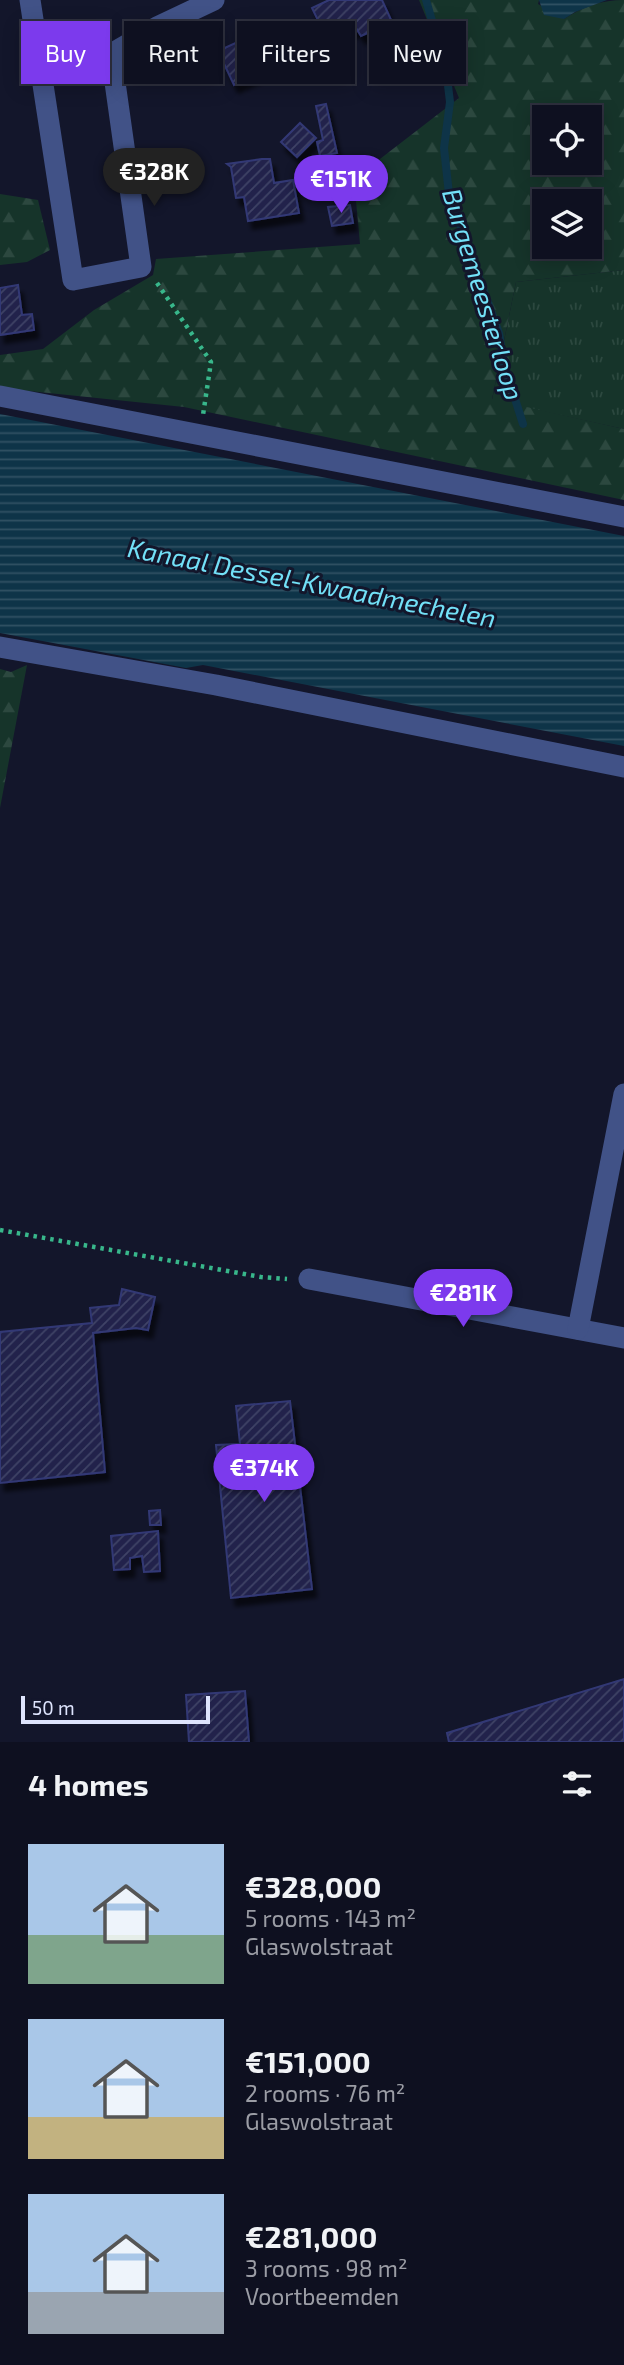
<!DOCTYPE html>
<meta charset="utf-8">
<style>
:root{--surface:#0e1020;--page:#1c1e2d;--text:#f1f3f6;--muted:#9b9da5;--line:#2e303e;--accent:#7c3aed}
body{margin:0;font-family:"Exo 2",sans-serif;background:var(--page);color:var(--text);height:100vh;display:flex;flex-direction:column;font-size:26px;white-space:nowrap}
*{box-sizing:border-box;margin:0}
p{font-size:23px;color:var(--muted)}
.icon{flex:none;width:38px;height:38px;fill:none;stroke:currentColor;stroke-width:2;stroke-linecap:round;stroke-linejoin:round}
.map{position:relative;height:1742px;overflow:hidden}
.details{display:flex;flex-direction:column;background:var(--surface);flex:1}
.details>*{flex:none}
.banner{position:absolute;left:21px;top:21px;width:583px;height:63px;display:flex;gap:14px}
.fabs{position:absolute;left:532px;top:105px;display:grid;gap:14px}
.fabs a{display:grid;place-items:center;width:70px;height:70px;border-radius:0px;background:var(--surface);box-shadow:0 4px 18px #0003,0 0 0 2px var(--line);font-size:35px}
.scale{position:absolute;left:21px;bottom:18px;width:189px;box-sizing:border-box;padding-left:7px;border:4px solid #dee4fd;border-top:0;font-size:19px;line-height:24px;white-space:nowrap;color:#dee4fd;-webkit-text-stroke:5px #13162b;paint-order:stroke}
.price{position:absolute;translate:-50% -60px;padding:0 16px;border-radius:24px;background:var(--accent);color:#fff;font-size:23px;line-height:46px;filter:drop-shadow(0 2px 4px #0008)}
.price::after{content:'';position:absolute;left:50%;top:42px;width:21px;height:16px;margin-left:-10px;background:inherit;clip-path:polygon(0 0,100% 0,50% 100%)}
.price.selected{background:#222;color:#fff}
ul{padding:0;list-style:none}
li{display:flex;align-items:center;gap:21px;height:175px;padding:0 28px}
li span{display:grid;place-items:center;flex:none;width:196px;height:140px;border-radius:0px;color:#555}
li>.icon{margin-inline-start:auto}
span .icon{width:84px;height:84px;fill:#fffc;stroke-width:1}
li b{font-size:30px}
h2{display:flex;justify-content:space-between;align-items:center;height:84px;padding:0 28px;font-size:30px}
.chip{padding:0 24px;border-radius:0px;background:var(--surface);box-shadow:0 4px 18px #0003,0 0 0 2px var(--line);font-size:24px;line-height:63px}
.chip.selected{background:var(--accent);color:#fff}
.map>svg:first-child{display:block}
</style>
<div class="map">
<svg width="624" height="1742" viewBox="0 0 624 1742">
<defs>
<pattern id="grass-tufts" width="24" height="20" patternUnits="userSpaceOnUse" patternTransform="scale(1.75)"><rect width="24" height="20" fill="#16342a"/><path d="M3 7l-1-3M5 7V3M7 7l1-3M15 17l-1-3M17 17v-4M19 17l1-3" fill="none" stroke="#2c483f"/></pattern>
<pattern id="forest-firs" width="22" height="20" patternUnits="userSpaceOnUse" patternTransform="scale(1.75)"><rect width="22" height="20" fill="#16342a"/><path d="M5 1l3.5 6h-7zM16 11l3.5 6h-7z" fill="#2c483f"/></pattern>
<pattern id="water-rules" width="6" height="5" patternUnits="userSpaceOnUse" patternTransform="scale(1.75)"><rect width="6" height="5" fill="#0e3448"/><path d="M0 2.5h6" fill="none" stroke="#315163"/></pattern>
<pattern id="building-hatch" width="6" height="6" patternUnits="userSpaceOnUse" patternTransform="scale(1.75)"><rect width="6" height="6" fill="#20234b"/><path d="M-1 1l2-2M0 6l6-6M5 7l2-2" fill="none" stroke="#404366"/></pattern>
<filter id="shadow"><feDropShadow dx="4.5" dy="8" stdDeviation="2" flood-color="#0009"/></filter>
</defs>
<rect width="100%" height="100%" fill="#13162b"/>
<polygon fill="url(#grass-tufts)" points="624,270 624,429 492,400 516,282"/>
<g fill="url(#forest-firs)" fill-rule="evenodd">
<path d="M419 0H539L538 4 564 19C582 7 602 0 624 0V270L516 282 492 399 624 429V500L184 407 0 388V355L43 349 94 310 153 275 156 259 360 244 354 179 459 98ZM544 117H590V163H544ZM544 201H590V247H544Z"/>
<polygon points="0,194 38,200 50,250 27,262 0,265"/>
<polygon points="27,665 0,808 0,669 11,672"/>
</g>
<g fill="url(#water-rules)">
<polygon points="539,0 607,0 575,12 564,19 544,15"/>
<polygon points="0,414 624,536 624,746 203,665 186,668 0,633"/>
</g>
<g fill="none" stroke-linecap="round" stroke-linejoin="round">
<polyline stroke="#0e3448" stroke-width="8" points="426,0 446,69 450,102 444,148 449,194 499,333 504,364 523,424"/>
</g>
<g fill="url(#building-hatch)" stroke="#333975" stroke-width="2" filter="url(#shadow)">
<polygon points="329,0 382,0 392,22 361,36 356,28 328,41 312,8"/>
<polygon points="253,35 262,55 276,49 282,63 234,85 218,51"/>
<polygon points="413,36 428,40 421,56 408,51"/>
<polygon points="326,104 337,153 320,156 317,142 323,140 316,106"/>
<polygon points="300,123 316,138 297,157 281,142"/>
<polygon points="262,159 270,159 274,183 293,180 299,213 248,221 244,197 236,198 231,167 227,164"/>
<polygon points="350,205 353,223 332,226 328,207"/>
<polygon points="18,285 22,315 32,314 34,330 0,335 0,288"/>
<polygon points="122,1289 155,1297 148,1330 136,1328 93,1333 105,1472 0,1483 0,1332 92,1323 90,1308 119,1305"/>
<polygon points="290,1401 312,1589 231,1598 216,1445 240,1444 236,1406"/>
<polygon points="160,1510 161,1525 150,1525 149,1511"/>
<polygon points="158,1531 160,1571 144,1572 142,1556 130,1558 130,1569 114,1570 111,1536"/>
<polygon points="624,1679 624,1742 449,1742 447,1733"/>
<polygon points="245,1691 249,1742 189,1742 186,1695"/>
</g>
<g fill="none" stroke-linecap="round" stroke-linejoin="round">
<g stroke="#38b78b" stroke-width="4.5" stroke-dasharray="3.5 5" stroke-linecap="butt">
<polyline points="157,283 211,362 203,415"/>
<polyline points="0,1230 261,1277 287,1279"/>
</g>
<g stroke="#415287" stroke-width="21">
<polyline points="30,0 73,280 141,267 111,54"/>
<polyline points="39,64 111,54 157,27 214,0"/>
<polyline points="0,396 624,517"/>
<polyline points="0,647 216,685 624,767"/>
<polyline points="309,1279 624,1338"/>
<polyline points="578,1329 624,1094"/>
</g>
</g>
<g text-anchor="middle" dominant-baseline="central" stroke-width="6" stroke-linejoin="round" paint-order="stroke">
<g font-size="26" font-style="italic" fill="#72e0f7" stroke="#13162b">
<text transform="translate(484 294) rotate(73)">Burgemeesterloop</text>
<text transform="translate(312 582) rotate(11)">Kanaal Dessel-Kwaadmechelen</text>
</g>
</g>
</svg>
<div class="fabs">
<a><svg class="icon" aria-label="locate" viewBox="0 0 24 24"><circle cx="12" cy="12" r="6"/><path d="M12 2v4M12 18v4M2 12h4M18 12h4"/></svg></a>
<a><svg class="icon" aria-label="layers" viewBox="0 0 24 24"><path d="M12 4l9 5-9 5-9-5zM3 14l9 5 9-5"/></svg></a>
</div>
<div class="scale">50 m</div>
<b class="price selected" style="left:154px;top:208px">€328K</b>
<b class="price" style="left:341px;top:215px">€151K</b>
<b class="price" style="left:463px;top:1329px">€281K</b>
<b class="price" style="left:264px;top:1504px">€374K</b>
<div class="banner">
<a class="chip selected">Buy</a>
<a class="chip">Rent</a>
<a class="chip">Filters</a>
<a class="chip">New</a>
</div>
</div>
<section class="details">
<h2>4 homes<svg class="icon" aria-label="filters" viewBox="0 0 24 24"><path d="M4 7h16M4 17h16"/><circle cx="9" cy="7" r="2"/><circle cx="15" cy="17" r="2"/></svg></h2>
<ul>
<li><span style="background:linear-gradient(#a9c7e8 65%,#7fa58c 0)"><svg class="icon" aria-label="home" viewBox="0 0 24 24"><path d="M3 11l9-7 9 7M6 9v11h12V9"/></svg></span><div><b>€328,000</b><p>5 rooms · 143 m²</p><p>Glaswolstraat</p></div></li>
<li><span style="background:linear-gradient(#a9c7e8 70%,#c2b280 0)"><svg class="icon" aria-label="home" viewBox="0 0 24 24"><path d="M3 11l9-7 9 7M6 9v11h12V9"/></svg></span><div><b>€151,000</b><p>2 rooms · 76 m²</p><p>Glaswolstraat</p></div></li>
<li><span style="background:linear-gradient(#a9c7e8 70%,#9aa5b1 0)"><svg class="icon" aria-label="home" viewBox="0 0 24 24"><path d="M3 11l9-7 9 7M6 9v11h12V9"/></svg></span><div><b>€281,000</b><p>3 rooms · 98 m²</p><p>Voortbeemden</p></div></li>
</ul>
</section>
